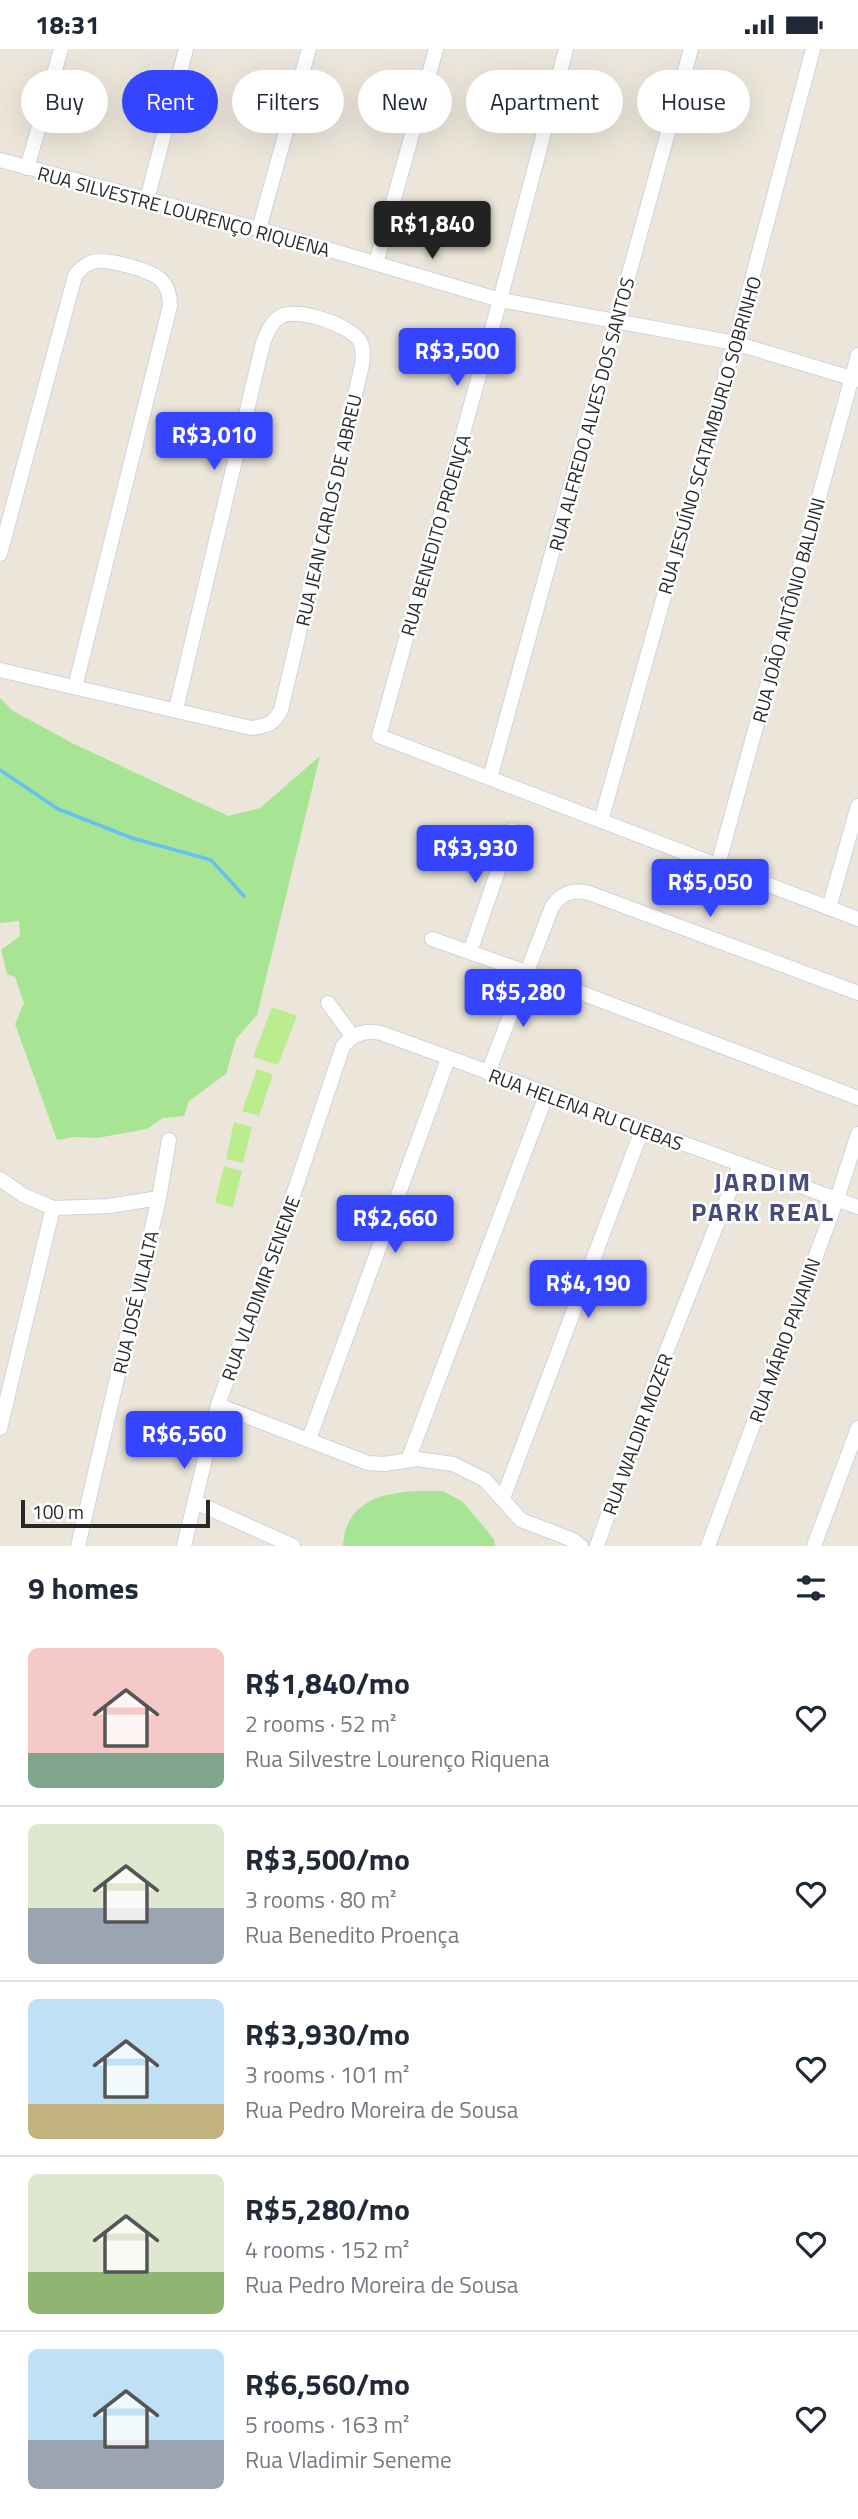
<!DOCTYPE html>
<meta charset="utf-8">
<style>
:root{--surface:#fff;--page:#f6f6f7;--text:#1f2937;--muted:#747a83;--line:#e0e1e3;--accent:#3444ff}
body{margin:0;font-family:"Titillium Web",sans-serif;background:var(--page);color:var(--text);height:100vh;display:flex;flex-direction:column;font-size:26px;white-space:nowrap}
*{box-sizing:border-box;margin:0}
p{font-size:23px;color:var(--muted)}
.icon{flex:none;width:38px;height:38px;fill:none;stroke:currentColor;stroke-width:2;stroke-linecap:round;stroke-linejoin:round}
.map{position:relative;height:1497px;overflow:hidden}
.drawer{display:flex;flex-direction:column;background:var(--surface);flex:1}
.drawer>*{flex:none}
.banner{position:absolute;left:21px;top:21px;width:817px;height:63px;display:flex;gap:14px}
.scale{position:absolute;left:21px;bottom:18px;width:189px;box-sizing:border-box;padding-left:7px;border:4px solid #292929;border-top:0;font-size:19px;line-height:24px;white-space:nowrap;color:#292929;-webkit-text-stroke:5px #fff;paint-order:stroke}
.price{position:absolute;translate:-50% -60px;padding:0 16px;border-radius:7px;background:var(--accent);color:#fff;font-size:23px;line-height:46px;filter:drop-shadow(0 2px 4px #0008)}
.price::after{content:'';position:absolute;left:50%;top:42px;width:21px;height:16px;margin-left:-10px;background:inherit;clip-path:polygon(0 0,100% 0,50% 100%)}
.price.selected{background:#222;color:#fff}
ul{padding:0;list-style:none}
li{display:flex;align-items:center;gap:21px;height:175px;padding:0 28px}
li+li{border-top:2px solid var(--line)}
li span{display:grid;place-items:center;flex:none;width:196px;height:140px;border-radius:10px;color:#555}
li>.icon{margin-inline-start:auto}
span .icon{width:84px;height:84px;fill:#fffc;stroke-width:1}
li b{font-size:30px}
h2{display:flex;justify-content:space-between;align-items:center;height:84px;padding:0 28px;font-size:30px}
.chip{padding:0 24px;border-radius:32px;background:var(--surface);box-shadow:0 7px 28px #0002;font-size:24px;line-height:63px}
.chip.selected{background:var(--accent);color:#fff}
.status{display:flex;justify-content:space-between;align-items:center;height:49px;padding:0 35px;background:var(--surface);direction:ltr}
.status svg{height:19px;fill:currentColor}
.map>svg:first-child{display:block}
</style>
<div class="status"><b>18:31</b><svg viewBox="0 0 49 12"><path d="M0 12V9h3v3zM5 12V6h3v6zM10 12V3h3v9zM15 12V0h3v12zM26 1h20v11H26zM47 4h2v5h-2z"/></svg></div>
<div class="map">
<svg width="858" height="1497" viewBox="0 0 858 1497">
<rect width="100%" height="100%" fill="#ece6da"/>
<g fill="#a7e594">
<polygon points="0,649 13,662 72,694 228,767 260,759 320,707 257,966 236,990 226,1025 189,1052 184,1067 163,1069 147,1080 97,1089 76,1088 57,1091 15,975 24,954 15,928 7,925 1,901 20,887 19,872 0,874"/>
<path d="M420 1442H443L463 1453 494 1490 495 1497H343C345 1452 383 1443 420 1442Z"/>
</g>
<g fill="#bbed8f">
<polygon points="272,958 297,967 278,1016 253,1008"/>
<polygon points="257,1020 273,1025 259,1067 242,1062"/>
<polygon points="234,1073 252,1078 243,1114 226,1110"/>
<polygon points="224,1117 242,1122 233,1158 215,1154"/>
</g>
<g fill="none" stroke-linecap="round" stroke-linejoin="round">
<polyline stroke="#68bff3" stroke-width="3.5" points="0,721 58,760 132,789 211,811 244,847"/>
<g stroke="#cfd1e3" stroke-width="16">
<g id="minor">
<polyline points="566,0 500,251 379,687 858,870"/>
<polyline points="0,111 259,180 500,251 735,294 858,331"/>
<polyline points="27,119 61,0"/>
<polyline points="147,151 186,0"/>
<polyline points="259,180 309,0"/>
<polyline points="376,214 436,0"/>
<path d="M0 505 75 227C79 221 84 216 92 213 106 209 151 221 161 231 168 238 170 247 170 257L75 638"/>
<path d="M0 621 251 679C267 677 274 675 281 661L362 316C363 309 364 301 361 294 354 277 297 258 281 267 271 273 267 284 263 294L176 660"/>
<polyline points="490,729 691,0"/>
<polyline points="601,772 735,294 813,0"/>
<polyline points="718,816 858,306"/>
<polyline points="829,859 858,757"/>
<polyline points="432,890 526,923 858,1049"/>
<polyline points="470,903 512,781"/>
<polyline points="328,954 353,988"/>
<path d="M488 1024 552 858C561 844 573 840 589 844L858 944"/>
<polyline points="0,1130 23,1146 53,1159 109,1157 159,1149"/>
<polyline points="218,1356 368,1414 384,1415 417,1410 453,1415 485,1431 521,1471 573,1491 581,1497"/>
<polyline points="0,1379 53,1159"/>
<polyline points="309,1390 448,1010"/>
<polyline points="408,1411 547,1044"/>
<polyline points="503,1449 642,1081"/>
<polyline points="195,1453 293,1497"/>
<polyline points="78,1497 159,1149 169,1091"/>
<path d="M184 1497 218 1356 285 1170 343 997C353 985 365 980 381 984L858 1158"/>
<polyline points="597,1497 655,1331 740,1117"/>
<polyline points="708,1497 837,1150 858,1085"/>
<polyline points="814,1497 858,1379"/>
</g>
</g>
<use href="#minor" stroke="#fff" stroke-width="14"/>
</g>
<g text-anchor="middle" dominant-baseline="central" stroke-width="5" stroke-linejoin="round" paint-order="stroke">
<g font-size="19" fill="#292929" stroke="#fff">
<text transform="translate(184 162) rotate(15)">RUA SILVESTRE LOURENÇO RIQUENA</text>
<text transform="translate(591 365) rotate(-75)">RUA ALFREDO ALVES DOS SANTOS</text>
<text transform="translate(709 386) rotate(-74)">RUA JESUÍNO SCATAMBURLO SOBRINHO</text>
<text transform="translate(328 461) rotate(-77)">RUA JEAN CARLOS DE ABREU</text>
<text transform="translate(435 486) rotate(-74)">RUA BENEDITO PROENÇA</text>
<text transform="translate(788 561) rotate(-75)">RUA JOÃO ANTÔNIO BALDINI</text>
<text transform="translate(586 1060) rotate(20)">RUA HELENA RU CUEBAS</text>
<text transform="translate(260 1239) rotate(-70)">RUA VLADIMIR SENEME</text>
<text transform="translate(135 1253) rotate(-77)">RUA JOSÉ VILALTA</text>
<text transform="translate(784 1291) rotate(-70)">RUA MÁRIO PAVANIN</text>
<text transform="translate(637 1385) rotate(-70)">RUA WALDIR MOZER</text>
</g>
<g font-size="26" font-weight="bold" letter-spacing="2" fill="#484c7b" stroke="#fff">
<text x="763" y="1132">JARDIM<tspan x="763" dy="30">PARK REAL</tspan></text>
</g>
</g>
</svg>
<div class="scale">100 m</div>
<b class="price selected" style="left:432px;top:212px">R$1,840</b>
<b class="price" style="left:457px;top:339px">R$3,500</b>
<b class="price" style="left:214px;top:423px">R$3,010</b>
<b class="price" style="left:475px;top:836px">R$3,930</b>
<b class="price" style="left:710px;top:870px">R$5,050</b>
<b class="price" style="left:523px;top:980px">R$5,280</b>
<b class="price" style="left:395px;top:1206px">R$2,660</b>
<b class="price" style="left:588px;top:1271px">R$4,190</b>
<b class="price" style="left:184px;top:1422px">R$6,560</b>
<div class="banner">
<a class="chip">Buy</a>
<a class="chip selected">Rent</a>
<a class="chip">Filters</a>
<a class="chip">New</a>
<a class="chip">Apartment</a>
<a class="chip">House</a>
</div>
</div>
<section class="drawer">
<h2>9 homes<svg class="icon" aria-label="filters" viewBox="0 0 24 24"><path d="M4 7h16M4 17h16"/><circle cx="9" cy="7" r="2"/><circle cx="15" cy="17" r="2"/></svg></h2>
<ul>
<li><span style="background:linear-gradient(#f6c9c9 75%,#7fa58c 0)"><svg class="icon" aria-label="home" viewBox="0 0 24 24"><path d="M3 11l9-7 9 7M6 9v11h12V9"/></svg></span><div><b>R$1,840/mo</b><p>2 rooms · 52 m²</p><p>Rua Silvestre Lourenço Riquena</p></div><svg class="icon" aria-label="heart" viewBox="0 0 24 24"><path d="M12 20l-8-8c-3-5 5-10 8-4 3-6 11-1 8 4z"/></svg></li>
<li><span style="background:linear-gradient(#dfe7d0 60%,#9aa5b1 0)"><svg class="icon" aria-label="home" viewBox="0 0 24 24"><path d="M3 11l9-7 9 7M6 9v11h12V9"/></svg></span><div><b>R$3,500/mo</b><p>3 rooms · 80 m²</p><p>Rua Benedito Proença</p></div><svg class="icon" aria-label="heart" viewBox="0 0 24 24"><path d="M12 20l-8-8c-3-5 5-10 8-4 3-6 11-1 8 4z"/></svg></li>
<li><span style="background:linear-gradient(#bfe0f5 75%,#c2b280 0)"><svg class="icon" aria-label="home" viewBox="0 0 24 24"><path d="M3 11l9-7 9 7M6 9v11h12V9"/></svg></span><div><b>R$3,930/mo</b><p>3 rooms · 101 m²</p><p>Rua Pedro Moreira de Sousa</p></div><svg class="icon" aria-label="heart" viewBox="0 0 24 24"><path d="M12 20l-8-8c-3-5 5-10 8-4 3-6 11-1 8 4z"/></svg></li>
<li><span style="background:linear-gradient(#dfe7d0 70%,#8fb573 0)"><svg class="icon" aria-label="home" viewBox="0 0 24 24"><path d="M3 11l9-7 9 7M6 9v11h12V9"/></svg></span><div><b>R$5,280/mo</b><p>4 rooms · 152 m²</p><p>Rua Pedro Moreira de Sousa</p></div><svg class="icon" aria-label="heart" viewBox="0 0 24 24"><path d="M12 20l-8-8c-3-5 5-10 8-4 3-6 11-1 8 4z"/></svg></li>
<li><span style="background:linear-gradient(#bfe0f5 65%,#9aa5b1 0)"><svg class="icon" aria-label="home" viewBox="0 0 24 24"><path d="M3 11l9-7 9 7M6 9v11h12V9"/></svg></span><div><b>R$6,560/mo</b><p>5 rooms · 163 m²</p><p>Rua Vladimir Seneme</p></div><svg class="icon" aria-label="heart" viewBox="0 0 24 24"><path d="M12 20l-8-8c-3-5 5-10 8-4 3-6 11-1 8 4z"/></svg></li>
</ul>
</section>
